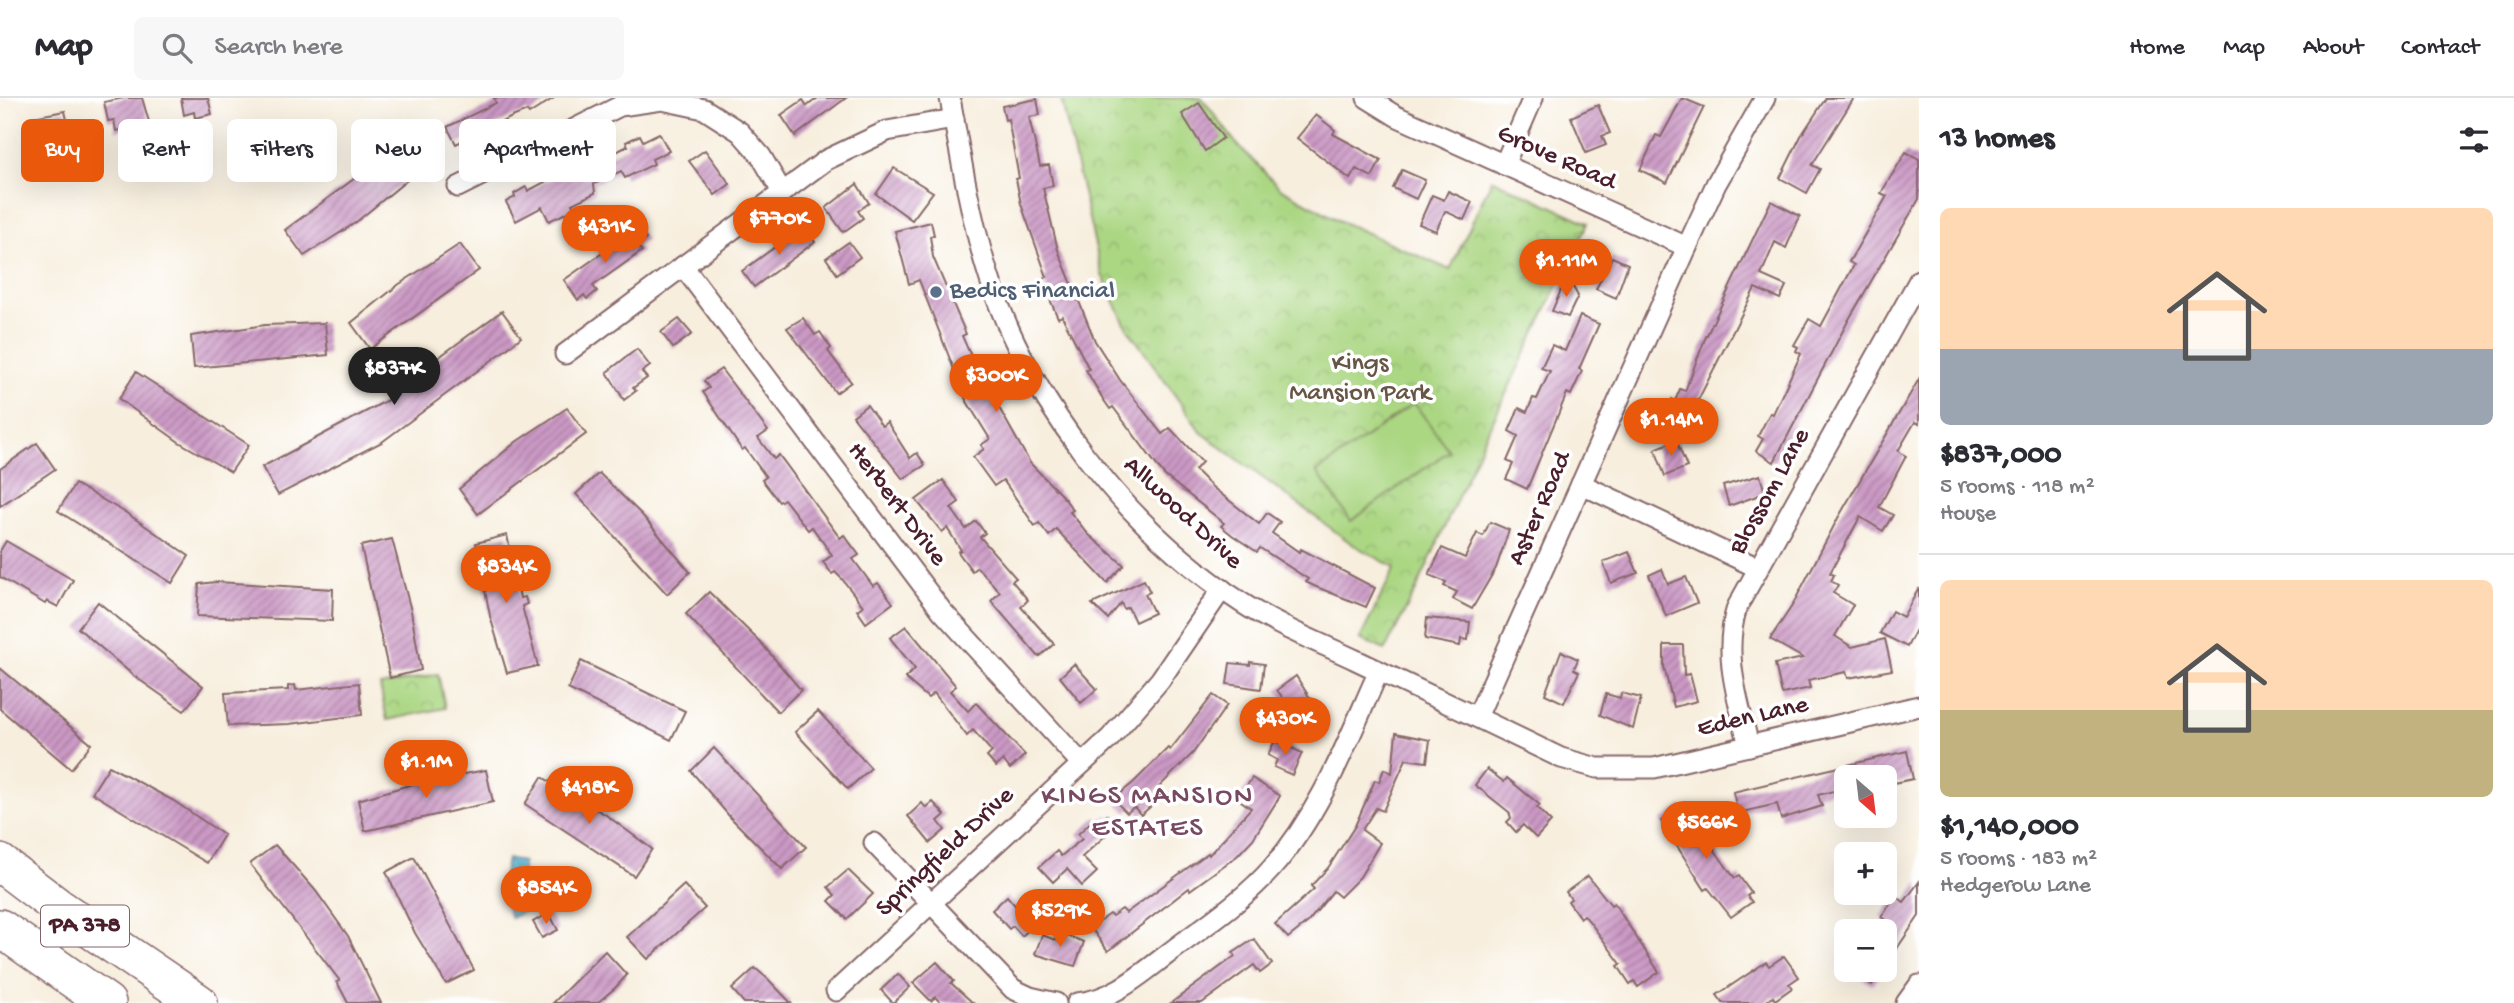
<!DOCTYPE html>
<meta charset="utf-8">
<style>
:root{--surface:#fff;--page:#f7f7f7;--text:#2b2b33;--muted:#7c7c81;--line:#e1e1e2;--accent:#ea580c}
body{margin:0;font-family:"Gochi Hand",sans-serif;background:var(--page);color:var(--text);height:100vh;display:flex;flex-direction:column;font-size:26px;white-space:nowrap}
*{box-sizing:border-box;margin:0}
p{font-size:23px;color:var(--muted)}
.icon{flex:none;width:38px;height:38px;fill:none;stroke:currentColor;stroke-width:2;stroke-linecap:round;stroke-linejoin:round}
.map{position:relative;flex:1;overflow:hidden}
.details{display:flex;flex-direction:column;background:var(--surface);width:595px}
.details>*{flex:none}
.top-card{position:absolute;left:21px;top:21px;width:665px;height:63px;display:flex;gap:14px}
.needle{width:46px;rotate:152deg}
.controls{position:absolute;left:1834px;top:667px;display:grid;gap:14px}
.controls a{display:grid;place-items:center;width:63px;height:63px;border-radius:10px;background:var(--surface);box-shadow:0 7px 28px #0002;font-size:35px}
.price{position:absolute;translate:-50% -60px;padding:0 16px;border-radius:24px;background:var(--accent);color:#fff;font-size:23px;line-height:46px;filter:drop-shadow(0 2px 4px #0008)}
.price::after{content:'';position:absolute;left:50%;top:42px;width:21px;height:16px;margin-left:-10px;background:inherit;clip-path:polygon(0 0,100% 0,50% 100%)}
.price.on{background:#222;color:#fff}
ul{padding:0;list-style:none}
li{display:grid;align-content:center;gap:14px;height:371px;padding:0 21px}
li+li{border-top:2px solid var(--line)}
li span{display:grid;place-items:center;height:217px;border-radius:10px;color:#555}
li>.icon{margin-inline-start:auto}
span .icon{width:126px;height:126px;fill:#fffc;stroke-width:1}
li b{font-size:30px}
h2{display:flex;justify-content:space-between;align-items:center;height:84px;padding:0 21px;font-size:30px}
.chip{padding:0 24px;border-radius:10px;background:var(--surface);box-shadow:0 7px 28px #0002;font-size:24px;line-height:63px}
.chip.on{background:var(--accent);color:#fff}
header{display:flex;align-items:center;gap:42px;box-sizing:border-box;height:98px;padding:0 35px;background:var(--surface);border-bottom:2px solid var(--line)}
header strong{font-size:33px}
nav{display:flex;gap:38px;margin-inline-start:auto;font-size:24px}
.search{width:490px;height:63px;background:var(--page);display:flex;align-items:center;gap:18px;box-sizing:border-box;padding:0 24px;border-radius:10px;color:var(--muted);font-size:26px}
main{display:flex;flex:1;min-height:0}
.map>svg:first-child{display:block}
</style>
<header>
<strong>Map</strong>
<div class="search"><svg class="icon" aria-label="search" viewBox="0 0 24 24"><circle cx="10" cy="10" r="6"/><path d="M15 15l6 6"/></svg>Search here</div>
<nav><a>Home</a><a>Map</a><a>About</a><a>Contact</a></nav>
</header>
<main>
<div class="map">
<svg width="1919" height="905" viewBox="0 0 1919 905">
<defs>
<pattern id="park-crowns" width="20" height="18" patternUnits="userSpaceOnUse" patternTransform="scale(1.75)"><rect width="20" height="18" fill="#abd783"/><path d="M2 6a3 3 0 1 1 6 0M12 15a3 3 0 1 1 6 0" fill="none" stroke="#95b871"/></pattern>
<pattern id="water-ripples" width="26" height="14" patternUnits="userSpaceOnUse" patternTransform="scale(1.75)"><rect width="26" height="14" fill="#5dbfdc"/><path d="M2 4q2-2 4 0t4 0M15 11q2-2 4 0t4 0" fill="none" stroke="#4f9bb3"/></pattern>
<pattern id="building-hatch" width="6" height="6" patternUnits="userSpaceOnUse" patternTransform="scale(1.75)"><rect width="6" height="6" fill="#cb99c5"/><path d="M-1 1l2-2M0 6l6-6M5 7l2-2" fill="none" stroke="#a77ca0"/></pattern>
</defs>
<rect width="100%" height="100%" fill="#fff"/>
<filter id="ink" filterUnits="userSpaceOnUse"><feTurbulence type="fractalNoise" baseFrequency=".0143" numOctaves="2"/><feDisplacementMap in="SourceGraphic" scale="14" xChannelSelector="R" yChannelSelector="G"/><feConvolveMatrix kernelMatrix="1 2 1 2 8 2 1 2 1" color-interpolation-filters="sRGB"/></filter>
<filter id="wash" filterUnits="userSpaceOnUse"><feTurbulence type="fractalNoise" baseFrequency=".00686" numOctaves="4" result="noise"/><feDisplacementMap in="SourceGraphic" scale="28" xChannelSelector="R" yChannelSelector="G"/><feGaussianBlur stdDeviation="1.57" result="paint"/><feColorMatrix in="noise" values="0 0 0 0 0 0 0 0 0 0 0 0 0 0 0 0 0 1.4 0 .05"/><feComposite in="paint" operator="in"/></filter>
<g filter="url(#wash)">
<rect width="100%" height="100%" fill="#f7eedd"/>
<g fill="url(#park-crowns)" stroke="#7a7b57" stroke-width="2">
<polygon points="1061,0 1202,0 1236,45 1280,90 1338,122 1450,172 1492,81 1588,125 1484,341 1417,490 1385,552 1360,541 1395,470 1352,446 1201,334 1126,228 1102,177"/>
<polygon points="438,576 445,610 387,622 380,588"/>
</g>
<polygon fill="#abd783" stroke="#7a7b57" stroke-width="2" points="1414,305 1449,353 1351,423 1317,374"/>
<polygon fill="url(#water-ripples)" stroke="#546f84" stroke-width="2" points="507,761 523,764 521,781 538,806 511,820 501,792"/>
<g id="blocks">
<g fill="url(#building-hatch)">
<polygon points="124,0 142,0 155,44 135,47 131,30 116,33 114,22 108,23 104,4"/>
<polygon points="181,0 208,0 212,16 195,20 194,14 184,17"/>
<polygon points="494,0 554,0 529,16 527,13 512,19 456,46 447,29 496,5"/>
<polygon points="818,0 846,0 795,38 781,17 803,2 807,8"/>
<polygon points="1682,0 1704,9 1667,85 1640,72 1656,37 1661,39"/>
<polygon points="1826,0 1854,0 1812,67 1820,71 1807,95 1780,80 1801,38"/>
<polygon points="1037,1 1040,17 1029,19 1040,68 1049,67 1053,88 1043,90 1058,152 1095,243 1120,282 1162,336 1170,330 1202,364 1195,372 1211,388 1259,426 1267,415 1280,424 1272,435 1299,454 1301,451 1375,490 1366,509 1314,488 1306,484 1308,481 1260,450 1257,454 1232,437 1221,428 1224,425 1164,377 1113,309 1110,311 1103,301 1086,272 1089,271 1062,218 1058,220 1051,204 1043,180 1047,179 1021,106 1016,81 1019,80 1008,21 1005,22 1002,8"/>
<polygon points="1199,5 1223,40 1205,53 1182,16"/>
<polygon points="1598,7 1610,35 1602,38 1606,47 1586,55 1571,19"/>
<polygon points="65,13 68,26 60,28 62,36 37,41 33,19"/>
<polygon points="1316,17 1335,32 1333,36 1381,62 1372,79 1356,71 1350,81 1297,40"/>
<polygon points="659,35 669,53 652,61 654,66 625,80 621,73 594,86 595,95 572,106 575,111 549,123 542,109 516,123 506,104 515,99 514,96 526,89 528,93 577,67 578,70 594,65 628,48 626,44 640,37 643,43"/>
<polygon points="393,52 412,78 355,125 304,158 285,132"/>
<polygon points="705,52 730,86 715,97 689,63"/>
<polygon points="1906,54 1919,61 1919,101 1848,223 1774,364 1756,353 1763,341 1758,338 1770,315 1773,316 1801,256 1796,253 1798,249 1794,247 1809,221 1821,228 1854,167 1849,164 1887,98 1881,95"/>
<polygon points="894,70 933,94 912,122 876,96"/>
<polygon points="1402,72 1425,82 1416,101 1393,90"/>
<polygon points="857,86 869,105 858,113 863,120 843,134 826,110"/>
<polygon points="1448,93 1472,104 1464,122 1445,113 1436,133 1419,126 1432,97 1444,102"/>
<polygon points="1771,103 1800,118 1786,150 1775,144 1761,177 1786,188 1780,201 1755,190 1693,312 1702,316 1692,337 1662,323 1672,301 1675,303 1680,291 1685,293 1705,241"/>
<polygon points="931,124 934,137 930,138 933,159 966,236 962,238 975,267 1030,365 1064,400 1073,412 1070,414 1088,436 1124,467 1107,485 1056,431 1049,438 1039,425 1035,428 1003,382 994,388 973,359 984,351 981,347 990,341 966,302 919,182 909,186 895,133"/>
<polygon points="804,128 815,144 754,189 742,173"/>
<polygon points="638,130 646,141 637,148 642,153 593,188 597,193 587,201 584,197 578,202 564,182"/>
<polygon points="849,144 860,159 837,176 826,160"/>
<polygon points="460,146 479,172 370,251 351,225 398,187"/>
<polygon points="1612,159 1628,166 1616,200 1596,191"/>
<polygon points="1567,178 1578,198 1568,219 1552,213"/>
<polygon points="502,213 521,239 508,250 382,344 278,397 262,369 397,297 394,292"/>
<polygon points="1580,218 1599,226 1579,271 1582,273 1571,297 1567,295 1527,391 1506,381 1513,366 1507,363 1518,338 1509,333 1519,310 1527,314 1533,300 1537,301 1550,273 1541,270 1552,247 1565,253"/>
<polygon points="803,220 815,237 820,234 831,250 828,253 851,284 836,295 787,230"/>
<polygon points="679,221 692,236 673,250 661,234"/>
<polygon points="325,225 328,257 194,270 191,238 265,227"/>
<polygon points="637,251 650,268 642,274 647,280 633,290 636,293 624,302 607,274"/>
<polygon points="721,271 768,333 758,340 774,361 779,357 840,440 844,437 859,457 853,461 873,488 878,485 893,505 866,525 857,512 863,508 842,481 835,474 832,476 823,464 832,457 812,429 808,432 784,401 779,404 762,382 766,379 745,350 742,352 703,294 709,290 704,283"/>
<polygon points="136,274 249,347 231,374 179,344 119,301"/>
<polygon points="1919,281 1919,326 1915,324 1898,353 1906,358 1879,409 1893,417 1883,433 1860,419 1830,475 1834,477 1831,483 1838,487 1833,495 1853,507 1835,538 1852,549 1885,541 1892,572 1848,580 1846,574 1808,582 1810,590 1782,596 1775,566 1803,560 1770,541 1792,508 1838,420"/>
<polygon points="867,307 882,328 887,324 910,360 917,355 925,367 903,381 853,318"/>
<polygon points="567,310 586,336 478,416 459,391 516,344"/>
<polygon points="1676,342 1687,369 1665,378 1655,351"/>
<polygon points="37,345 55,371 0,408 0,371"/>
<polygon points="599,375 642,417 690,474 667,496 576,396"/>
<polygon points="1760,377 1765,395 1729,408 1723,388"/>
<polygon points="943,382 959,404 951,410 966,431 976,423 985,435 980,439 1016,480 1012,483 1028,502 1021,509 1054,546 1039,559 991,503 1000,494 977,469 972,473 958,454 961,452 947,430 942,434 916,402"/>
<polygon points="75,386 128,416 189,458 172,485 58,413"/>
<polygon points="1490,424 1509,432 1496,470 1472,511 1453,501 1457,494 1444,488 1446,484 1429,477 1442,450 1465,460 1477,435 1483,438"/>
<polygon points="507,437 520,500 525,499 527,506 522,508 538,568 507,575 490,518 476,445"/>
<polygon points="392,441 411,513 421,572 390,580 361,448"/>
<polygon points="6,443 73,482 58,509 47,503 45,506 0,479 0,453"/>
<polygon points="1629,454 1638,475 1611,485 1603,464"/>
<polygon points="1662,471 1668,486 1686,479 1697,505 1666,518 1649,477"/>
<polygon points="1144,482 1150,494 1145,496 1154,515 1135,524 1128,509 1124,511 1121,505 1108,521 1092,506"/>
<polygon points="216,484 333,491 332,523 197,518 199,486"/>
<polygon points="1919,490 1919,526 1907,549 1880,535 1892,513 1903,519"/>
<polygon points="709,494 762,546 801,592 778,614 686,516"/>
<polygon points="98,504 203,588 184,613 134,578 78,530"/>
<polygon points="1427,520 1470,524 1468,542 1461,541 1460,548 1425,541"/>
<polygon points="906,528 956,588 950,593 968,613 976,605 1025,657 1010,671 1003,662 996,669 987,659 992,654 973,632 967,638 934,595 928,600 905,580 915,571 890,540"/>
<polygon points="1664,547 1683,547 1684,577 1690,576 1697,603 1674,609 1664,569"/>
<polygon points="1561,553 1578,561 1574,571 1579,574 1564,605 1545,596"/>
<polygon points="581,563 685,613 671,642 568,591"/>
<polygon points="1250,564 1264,566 1261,591 1227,586 1230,565 1250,567"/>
<polygon points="1074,566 1097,591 1081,605 1060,579"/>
<polygon points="0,570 91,646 71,671 0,611"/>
<polygon points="1296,578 1320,616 1304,628 1277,592"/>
<polygon points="359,585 362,617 289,626 228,628 225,595 288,592 288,588 295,587 296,592"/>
<polygon points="1621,595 1641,600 1633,631 1600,617 1606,596 1620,600"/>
<polygon points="1213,597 1227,607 1193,655 1155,693 1161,699 1141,717 1134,709 1127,715 1113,701 1133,685 1168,650 1170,652"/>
<polygon points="818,613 871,670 848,691 795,634"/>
<polygon points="1396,635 1430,642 1427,664 1406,661 1383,713 1376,710 1362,732 1380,745 1360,779 1340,799 1333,793 1308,824 1288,840 1275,826 1314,791 1311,788 1328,770 1355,728 1375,682 1379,684 1384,671 1392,675"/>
<polygon points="1275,642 1302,655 1292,677 1274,669 1277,662 1268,657"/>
<polygon points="714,650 806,749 782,771 730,719 691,673"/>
<polygon points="1907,653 1913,681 1889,686 1887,679 1846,679 1846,690 1818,697 1822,708 1781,721 1777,706 1738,715 1733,694"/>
<polygon points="109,668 174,703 224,737 207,765 92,695"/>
<polygon points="1487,671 1504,684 1507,680 1540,707 1537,710 1551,724 1536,740 1523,727 1516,734 1507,724 1511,720 1509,714 1475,687"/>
<polygon points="486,672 493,704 365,733 358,702 416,685"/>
<polygon points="542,679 606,717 652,751 634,778 525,706"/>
<polygon points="1252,680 1280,698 1253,741 1237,758 1190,792 1189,790 1108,853 1091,830 1110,816 1112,818 1122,811 1126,815 1208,755 1209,757 1251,710 1238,701"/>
<polygon points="933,704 945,717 938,723 945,732 930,745 908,718 922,705 926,710"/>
<polygon points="1682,708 1686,714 1690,711 1702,729 1700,731 1730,774 1735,780 1739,778 1751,795 1747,798 1752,804 1731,819 1708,790 1705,792 1661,723"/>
<polygon points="1107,717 1116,728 1082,759 1097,774 1082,788 1067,771 1053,784 1039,769 1057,753 1061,758 1082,741 1078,736 1096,719 1100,724"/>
<polygon points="275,747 315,792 348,838 381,905 348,905 337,884 340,883 250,766"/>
<polygon points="414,759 474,872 446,886 415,835 386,774"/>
<polygon points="848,772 873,796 847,821 829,803 835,797 828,789"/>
<polygon points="1588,778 1611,807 1614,805 1659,874 1638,889 1634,883 1630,886 1618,868 1621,866 1589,823 1584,817 1580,820 1568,803 1571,801 1566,794"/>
<polygon points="1919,784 1919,818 1885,868 1885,829 1888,824 1881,819 1896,798 1904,804"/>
<polygon points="684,787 705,810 648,861 627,839"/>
<polygon points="1007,798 1033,828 1022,838 1013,828 1009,831 992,812"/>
<polygon points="549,815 558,832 542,840 533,824"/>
<polygon points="1060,835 1084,844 1075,868 1035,856 1042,837 1058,843"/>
<polygon points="1254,841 1272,866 1260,875 1254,867 1202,905 1171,905 1235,858 1233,855"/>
<polygon points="605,853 627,877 615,890 597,905 553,905"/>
<polygon points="1784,858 1799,879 1789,886 1792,890 1775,902 1773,899 1764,905 1723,905 1717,897 1766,864 1769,868"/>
<polygon points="937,864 954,883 951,885 973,905 941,905 935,899 931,903 913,885"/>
<polygon points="755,870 768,881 791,905 744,905 732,891"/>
<polygon points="1849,872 1883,872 1872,887"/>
<polygon points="898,876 910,889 893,905 881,892"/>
</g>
</g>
</g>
<g filter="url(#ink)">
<use href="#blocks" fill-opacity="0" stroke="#876769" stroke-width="2"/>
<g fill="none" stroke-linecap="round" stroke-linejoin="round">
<g stroke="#876769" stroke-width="23">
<g id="street">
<path d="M950 0C960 55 969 111 985 166 1024 298 1126 430 1242 505 1277 528 1318 544 1356 562 1424 594 1493 627 1561 660L1597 670H1654L1919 608"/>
<polyline points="1367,0 1396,18 1687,149"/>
<polyline points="1504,67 1533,0"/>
<polyline points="458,89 620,8 662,2 704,11 740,34 761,58 782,94"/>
<polyline points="683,168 942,513 1081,665"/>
<polyline points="565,256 826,62 887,33 954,21"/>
<polyline points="1581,386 1758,470"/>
<polyline points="1477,619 1687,149 1716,86 1765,0"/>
<path d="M1749 648C1738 601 1722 557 1737 509L1919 182"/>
<polyline points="874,745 1013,891 1030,899 1056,905"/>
<polyline points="836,893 1110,640 1160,582 1222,491"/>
<path d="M1077 905C1113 902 1141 876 1169 855 1204 828 1243 803 1272 770 1322 713 1348 641 1379 573"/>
<polyline points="1906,905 1919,887"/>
</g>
</g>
<g stroke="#876769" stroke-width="40">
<g id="highway">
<polyline points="0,765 58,809 199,905"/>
<polyline points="0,830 107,905"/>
</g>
</g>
<use href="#street" stroke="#fff" stroke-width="19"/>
<use href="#highway" stroke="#fff" stroke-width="37"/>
</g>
</g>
<circle fill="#5c6f8a" stroke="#fff" stroke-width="2.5" cx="936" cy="194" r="7"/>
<g text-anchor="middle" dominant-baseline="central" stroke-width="7" stroke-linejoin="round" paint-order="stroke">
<rect fill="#fff" stroke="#80626b" stroke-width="2" x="41" y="807.5" width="88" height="41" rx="5"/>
<g font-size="24" font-weight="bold" fill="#4a1f2b">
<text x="85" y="828">PA 378</text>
</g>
<g font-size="26" fill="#4a1f2b" stroke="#fff">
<text transform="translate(1556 61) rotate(24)">Grove Road</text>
<text transform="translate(1771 394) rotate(-61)">Blossom Lane</text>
<text transform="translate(896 407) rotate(53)">Herbert Drive</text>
<text transform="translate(1541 411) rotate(-66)">Aster Road</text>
<text transform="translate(1182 416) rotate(43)">Allwood Drive</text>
<text transform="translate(1753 620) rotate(-13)">Eden Lane</text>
<text transform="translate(946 755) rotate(-43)">Springfield Drive</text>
</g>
<g font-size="26" fill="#4e5e75" stroke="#fff" text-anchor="start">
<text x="950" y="194">Bedics Financial</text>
</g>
<g font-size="26" fill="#675645" stroke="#fff">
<text x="1360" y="266">Kings<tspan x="1360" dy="30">Mansion Park</tspan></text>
</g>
<g font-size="28" letter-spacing="2" fill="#774a61" stroke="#fff">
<text x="1148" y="699">KINGS MANSION<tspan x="1148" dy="32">ESTATES</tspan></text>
</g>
</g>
</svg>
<div class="controls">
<a><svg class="needle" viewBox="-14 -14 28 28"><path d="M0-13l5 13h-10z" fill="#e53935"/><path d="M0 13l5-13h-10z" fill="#7c7c81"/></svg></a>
<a>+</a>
<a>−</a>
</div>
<b class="price" style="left:779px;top:159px">$770K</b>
<b class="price" style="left:605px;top:167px">$431K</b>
<b class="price" style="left:1566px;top:201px">$1.11M</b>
<b class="price on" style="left:394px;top:309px">$837K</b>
<b class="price" style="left:996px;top:316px">$300K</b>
<b class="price" style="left:1671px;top:360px">$1.14M</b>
<b class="price" style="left:506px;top:507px">$834K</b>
<b class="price" style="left:1285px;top:659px">$430K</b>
<b class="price" style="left:426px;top:702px">$1.1M</b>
<b class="price" style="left:589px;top:728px">$418K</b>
<b class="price" style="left:1706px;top:763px">$566K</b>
<b class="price" style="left:546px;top:828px">$854K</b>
<b class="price" style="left:1060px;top:851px">$529K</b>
<div class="top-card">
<a class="chip on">Buy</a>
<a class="chip">Rent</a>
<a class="chip">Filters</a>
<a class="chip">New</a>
<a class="chip">Apartment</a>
</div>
</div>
<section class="details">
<h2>13 homes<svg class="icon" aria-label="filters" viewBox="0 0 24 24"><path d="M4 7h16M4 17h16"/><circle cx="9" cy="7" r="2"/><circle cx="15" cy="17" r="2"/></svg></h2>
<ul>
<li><span style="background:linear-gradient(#ffd9b3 65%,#9aa5b1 0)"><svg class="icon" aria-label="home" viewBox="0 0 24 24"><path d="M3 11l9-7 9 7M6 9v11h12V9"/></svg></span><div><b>$837,000</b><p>5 rooms · 118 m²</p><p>House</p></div></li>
<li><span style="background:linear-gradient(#ffd9b3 60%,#c2b280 0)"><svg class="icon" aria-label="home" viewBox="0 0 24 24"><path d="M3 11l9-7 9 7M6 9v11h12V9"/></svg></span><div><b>$1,140,000</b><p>5 rooms · 183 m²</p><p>Hedgerow Lane</p></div></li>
</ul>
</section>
</main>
